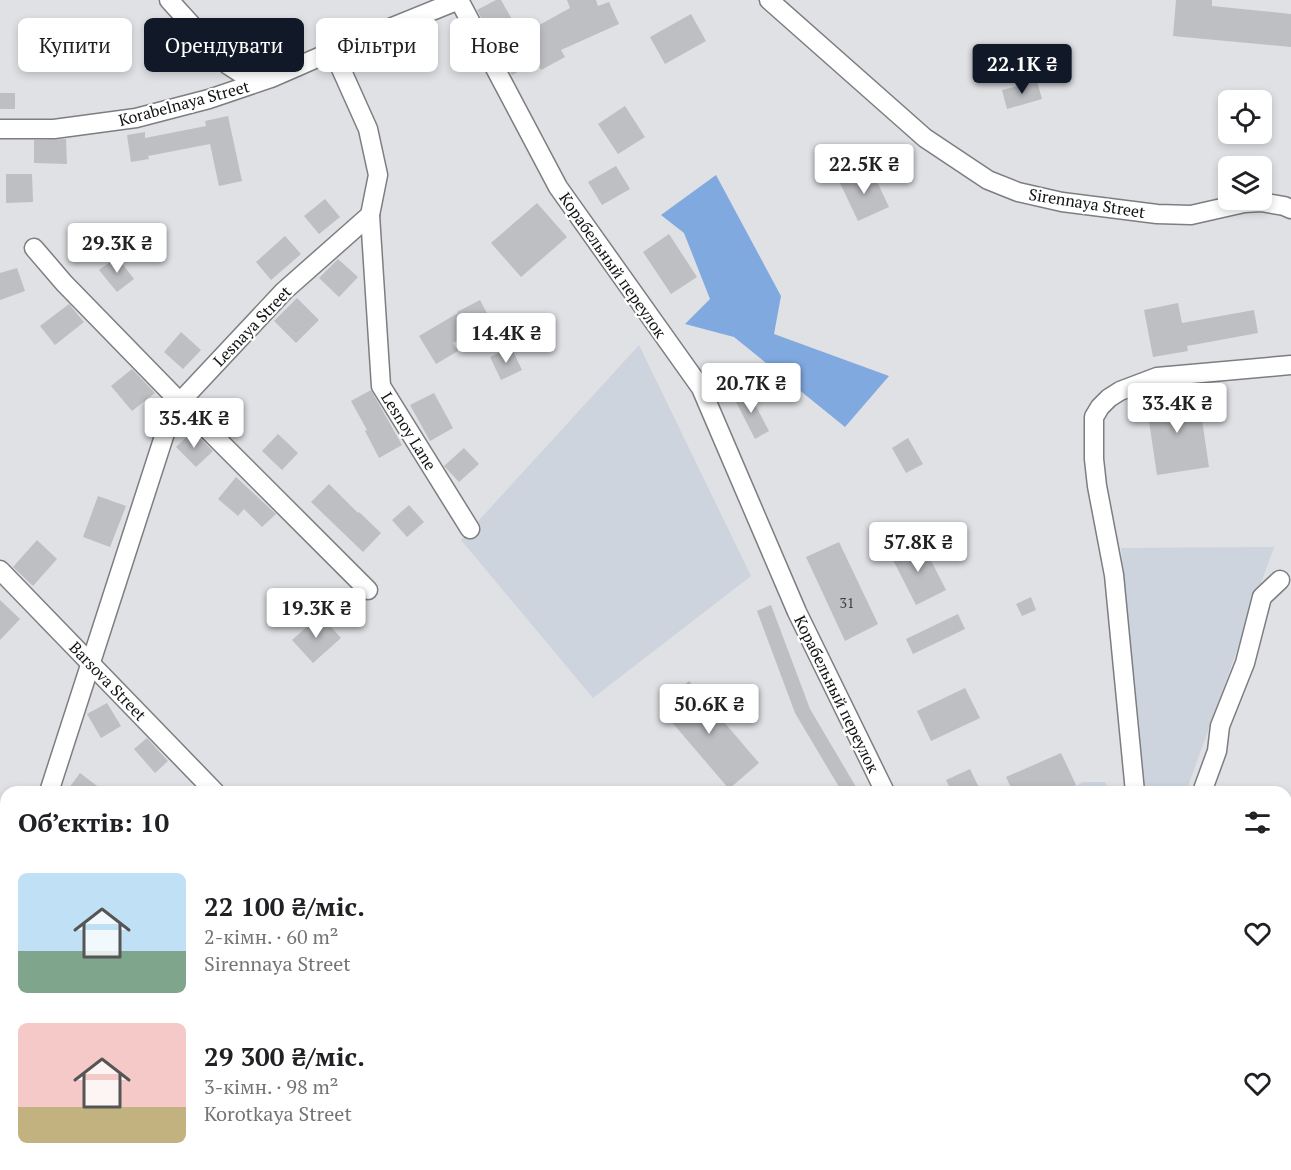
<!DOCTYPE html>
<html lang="uk">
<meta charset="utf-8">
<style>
:root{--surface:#fff;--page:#f2f2f2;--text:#202124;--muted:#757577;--accent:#111827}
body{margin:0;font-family:"PT Serif",serif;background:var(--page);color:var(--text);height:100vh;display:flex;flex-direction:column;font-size:22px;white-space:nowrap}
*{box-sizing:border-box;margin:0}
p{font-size:20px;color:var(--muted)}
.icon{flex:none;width:33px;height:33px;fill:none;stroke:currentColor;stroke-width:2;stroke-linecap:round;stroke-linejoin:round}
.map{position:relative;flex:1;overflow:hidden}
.panel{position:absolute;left:0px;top:786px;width:1292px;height:384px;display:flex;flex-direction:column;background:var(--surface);border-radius:18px 18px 0 0;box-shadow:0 3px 9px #0003}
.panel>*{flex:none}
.guide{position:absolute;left:18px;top:18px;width:600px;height:54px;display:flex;gap:12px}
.fabs{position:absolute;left:1218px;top:90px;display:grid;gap:12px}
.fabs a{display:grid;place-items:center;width:54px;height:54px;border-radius:9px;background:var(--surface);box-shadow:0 3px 9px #0003;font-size:30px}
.price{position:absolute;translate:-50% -51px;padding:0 14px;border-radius:6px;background:#fff;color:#222;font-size:20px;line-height:39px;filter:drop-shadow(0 2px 3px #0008)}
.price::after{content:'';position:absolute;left:50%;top:36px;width:18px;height:14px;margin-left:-9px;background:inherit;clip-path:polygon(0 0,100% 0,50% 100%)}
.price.current{background:var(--accent);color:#fff}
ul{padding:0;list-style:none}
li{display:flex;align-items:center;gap:18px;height:150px;padding:0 18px}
li span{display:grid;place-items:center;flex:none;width:168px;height:120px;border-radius:9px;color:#555}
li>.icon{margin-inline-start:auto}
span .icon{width:72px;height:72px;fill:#fffc;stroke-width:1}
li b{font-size:26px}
h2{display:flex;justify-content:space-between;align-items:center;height:72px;padding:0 18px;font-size:26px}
.pill{padding:0 21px;border-radius:9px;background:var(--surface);box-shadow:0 3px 9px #0003;font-size:21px;line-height:54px}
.pill.current{background:var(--accent);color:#fff}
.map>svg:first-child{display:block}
</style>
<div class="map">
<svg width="1291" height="1170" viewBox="0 0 1291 1170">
<rect width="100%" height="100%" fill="#dfe1e4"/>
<g fill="#cdd4dd">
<polygon points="639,345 751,576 593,698 461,540"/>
<polygon points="1274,547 1186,792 1143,792 1138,767 1121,548"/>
<polygon points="1083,782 1105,782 1109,792 1065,792"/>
</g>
<polygon fill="#80a9df" points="716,175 781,296 774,334 889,376 845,427 734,337 685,324 710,299 684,233 661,215"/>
<g fill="#bdbfc2">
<polygon points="496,0 501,0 521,35 570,8 567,0 596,0 598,6 609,2 619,24 561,50 565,57 541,70 537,62 512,75 477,10"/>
<polygon points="1176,0 1212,0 1212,6 1291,14 1291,47 1173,36"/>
<polygon points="691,14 706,41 665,64 650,37"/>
<polygon points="1037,81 1042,99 1007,109 1002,90"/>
<rect x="0" y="93" width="15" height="16"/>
<polygon points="625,106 645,137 618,154 598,124"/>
<polygon points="228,116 242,181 219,186 210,144 148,156 149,159 131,162 127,135 145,132 145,138 206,126 205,121"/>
<polygon points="66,139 67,164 34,163 34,140"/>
<polygon points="616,166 630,189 602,205 588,182"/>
<polygon points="871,169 889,207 858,221 840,183"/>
<polygon points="6,174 32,174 33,202 6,203"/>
<polygon points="325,199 340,217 319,234 304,216"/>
<polygon points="537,203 567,237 521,277 491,243"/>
<polygon points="669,234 697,277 671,294 643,252"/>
<polygon points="285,236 301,254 271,280 256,262"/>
<polygon points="117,257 134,279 117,292 99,270"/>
<polygon points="338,259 358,277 339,297 319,278"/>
<polygon points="17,268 25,291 0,300 0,273"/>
<polygon points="297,298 319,320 296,343 274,321"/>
<polygon points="480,300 492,323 453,343 458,351 436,364 419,336 458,313 457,312"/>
<polygon points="1178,303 1182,323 1254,310 1258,333 1187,346 1188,351 1153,357 1144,310"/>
<polygon points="69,304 84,322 55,345 40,326"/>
<polygon points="181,332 201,350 183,369 164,352"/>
<polygon points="511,347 522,370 501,380 490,357"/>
<polygon points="132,369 155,393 132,411 111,386"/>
<polygon points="747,389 769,431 755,439 733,396"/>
<polygon points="371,390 402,445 379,458 365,431 367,430 351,401"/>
<polygon points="434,393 453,428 430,441 410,405"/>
<polygon points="1198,393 1209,467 1157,475 1146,401"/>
<polygon points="193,431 213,451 196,467 176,447"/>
<polygon points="278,434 298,453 282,470 262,451"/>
<polygon points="908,438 923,464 906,473 892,448"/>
<polygon points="464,448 479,464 459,482 444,466"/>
<polygon points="236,477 276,514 262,527 244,509 238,516 218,499"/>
<polygon points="329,484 358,513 359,512 381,533 363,552 311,502"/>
<polygon points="98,496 126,506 110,547 83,537"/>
<polygon points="409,505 424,522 407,537 392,520"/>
<polygon points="37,540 57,559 33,586 13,567"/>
<polygon points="921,541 946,590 916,605 891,556"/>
<polygon points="839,542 878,624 845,641 806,557"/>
<polygon points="1031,597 1036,610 1022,616 1016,604"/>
<polygon points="0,600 20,619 0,640"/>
<polygon points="771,605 810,709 859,792 842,792 795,713 757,611"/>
<polygon points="958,614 965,629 913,654 906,639"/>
<polygon points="320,615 341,638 313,663 292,640"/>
<polygon points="689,681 759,763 729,789 659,707"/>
<polygon points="965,688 980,718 931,741 917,711"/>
<polygon points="107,703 121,726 101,738 87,714"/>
<polygon points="147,738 168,761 155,773 134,749"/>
<polygon points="1061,753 1076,785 1060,792 1013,792 1006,777"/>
<polygon points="970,769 981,792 952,792 946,780"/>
<polygon points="80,773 105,792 66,792"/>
</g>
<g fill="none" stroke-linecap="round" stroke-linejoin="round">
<g stroke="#7c7e81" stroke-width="21">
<g id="minor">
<polyline points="169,0 228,65 248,78 266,78"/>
<polyline points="459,0 558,187 701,388 797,612 885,792"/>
<polyline points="769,0 925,138 988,180 1018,192 1062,202 1157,214 1191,215 1244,203 1261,202 1284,206 1291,209"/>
<polyline points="0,129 54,129 136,118 209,99 271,78 333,51 459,0"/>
<polyline points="370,215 381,386 470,529"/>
<polyline points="34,248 64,283 180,402 368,590"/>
<polyline points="0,570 215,792"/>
<polyline points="49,792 167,427 180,402 284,291 370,215 378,175 368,129 333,51"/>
<polyline points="1135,792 1114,575 1097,486 1094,459 1094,417 1100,407 1109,398 1120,391 1157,377 1291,365"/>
<polyline points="1202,792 1217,751 1220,726 1245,663 1262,597 1280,580"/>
<polyline points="0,933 6,943"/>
<polyline points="1286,1163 1291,1166"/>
</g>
</g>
<use href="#minor" stroke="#fff" stroke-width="18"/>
</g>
<g text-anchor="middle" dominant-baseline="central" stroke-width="4.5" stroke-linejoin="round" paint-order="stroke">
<g font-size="14" fill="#3c3d3f">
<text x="847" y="602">31</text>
</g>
<g font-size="16" fill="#111213" stroke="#fff">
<text transform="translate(184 103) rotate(-15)">Korabelnaya Street</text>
<text transform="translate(1087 203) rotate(9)">Sirennaya Street</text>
<text transform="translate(613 265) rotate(55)">Корабельный переулок</text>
<text transform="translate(252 326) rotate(-46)">Lesnaya Street</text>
<text transform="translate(409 431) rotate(58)">Lesnoy Lane</text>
<text transform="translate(108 681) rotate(46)">Barsova Street</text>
<text transform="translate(837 694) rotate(64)">Корабельный переулок</text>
</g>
</g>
</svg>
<div class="fabs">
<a><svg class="icon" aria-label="locate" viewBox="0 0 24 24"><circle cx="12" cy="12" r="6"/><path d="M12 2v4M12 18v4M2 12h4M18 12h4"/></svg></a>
<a><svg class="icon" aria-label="layers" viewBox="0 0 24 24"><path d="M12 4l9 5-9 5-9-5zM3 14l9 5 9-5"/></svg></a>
</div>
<b class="price current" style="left:1022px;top:95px">22.1K ₴</b>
<b class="price" style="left:864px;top:195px">22.5K ₴</b>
<b class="price" style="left:117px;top:274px">29.3K ₴</b>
<b class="price" style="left:506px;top:364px">14.4K ₴</b>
<b class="price" style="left:751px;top:414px">20.7K ₴</b>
<b class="price" style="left:1177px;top:434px">33.4K ₴</b>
<b class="price" style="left:194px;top:449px">35.4K ₴</b>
<b class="price" style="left:918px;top:573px">57.8K ₴</b>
<b class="price" style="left:316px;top:639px">19.3K ₴</b>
<b class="price" style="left:709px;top:735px">50.6K ₴</b>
<div class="guide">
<a class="pill">Купити</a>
<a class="pill current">Орендувати</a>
<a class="pill">Фільтри</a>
<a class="pill">Нове</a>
</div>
<section class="panel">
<h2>Об’єктів: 10<svg class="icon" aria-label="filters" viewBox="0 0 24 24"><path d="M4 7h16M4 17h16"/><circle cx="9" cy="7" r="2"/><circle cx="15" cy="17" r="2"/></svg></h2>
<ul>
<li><span style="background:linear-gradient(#bfe0f5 65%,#7fa58c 0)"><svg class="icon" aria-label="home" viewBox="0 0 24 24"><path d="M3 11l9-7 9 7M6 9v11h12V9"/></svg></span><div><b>22 100 ₴/міс.</b><p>2-кімн. · 60 m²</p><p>Sirennaya Street</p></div><svg class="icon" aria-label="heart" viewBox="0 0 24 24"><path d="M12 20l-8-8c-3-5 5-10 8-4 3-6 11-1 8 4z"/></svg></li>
<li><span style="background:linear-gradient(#f6c9c9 70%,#c2b280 0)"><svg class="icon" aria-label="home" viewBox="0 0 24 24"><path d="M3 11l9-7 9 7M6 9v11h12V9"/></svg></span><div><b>29 300 ₴/міс.</b><p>3-кімн. · 98 m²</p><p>Korotkaya Street</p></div><svg class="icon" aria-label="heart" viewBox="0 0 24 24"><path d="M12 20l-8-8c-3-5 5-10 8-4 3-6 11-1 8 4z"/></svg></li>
</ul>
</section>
</div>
